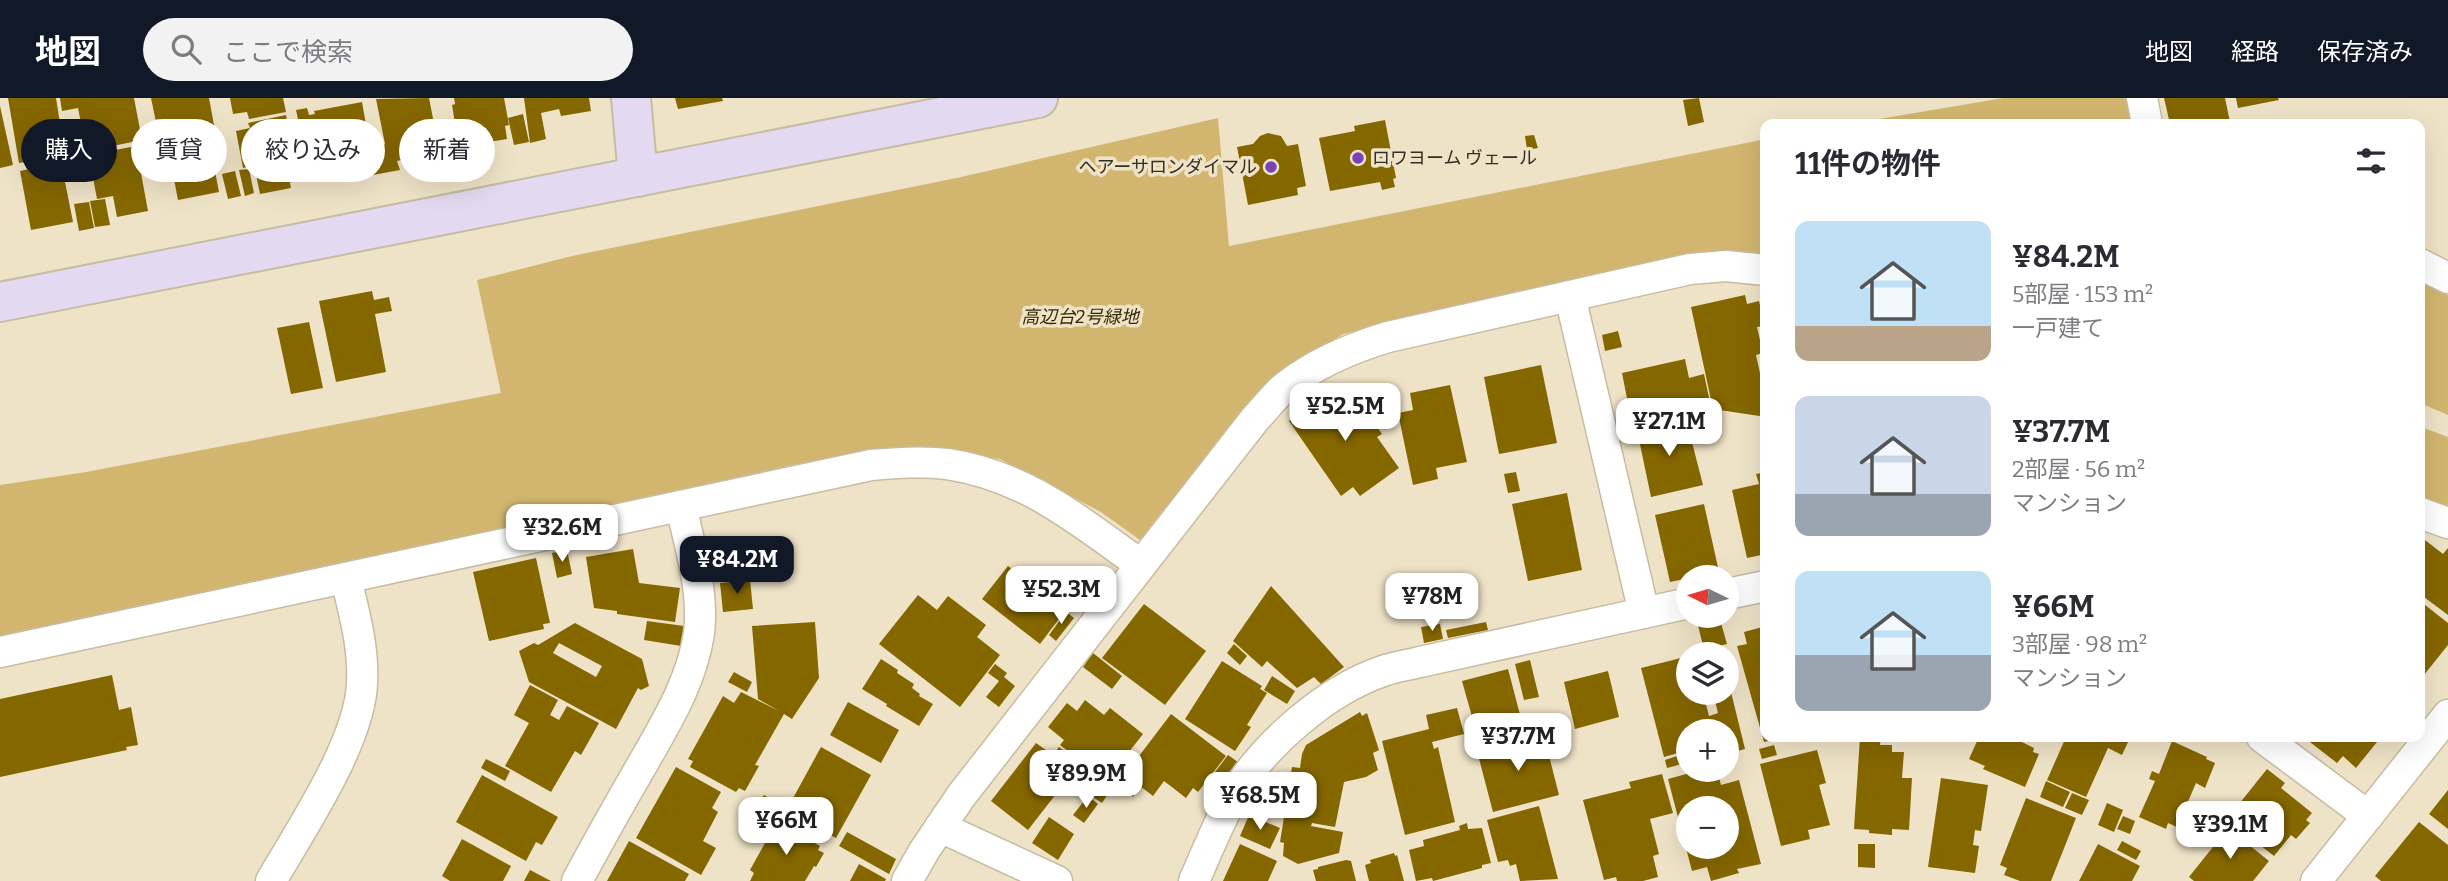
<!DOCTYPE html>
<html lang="ja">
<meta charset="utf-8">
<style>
:root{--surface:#fff;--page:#f2f2f3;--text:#2b2b33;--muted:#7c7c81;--accent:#111827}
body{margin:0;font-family:Bitter,"Noto Sans JP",serif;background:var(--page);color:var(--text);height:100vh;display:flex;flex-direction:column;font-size:26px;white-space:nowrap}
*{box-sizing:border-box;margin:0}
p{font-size:23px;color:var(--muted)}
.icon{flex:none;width:38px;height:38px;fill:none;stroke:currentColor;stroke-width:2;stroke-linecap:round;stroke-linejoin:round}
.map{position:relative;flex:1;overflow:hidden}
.side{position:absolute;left:1760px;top:21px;width:665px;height:623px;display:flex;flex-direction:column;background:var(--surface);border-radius:14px;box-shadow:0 7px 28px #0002}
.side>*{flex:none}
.guide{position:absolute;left:21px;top:21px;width:665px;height:63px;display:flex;gap:14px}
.needle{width:46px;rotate:275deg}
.controls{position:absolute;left:1676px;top:467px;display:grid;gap:14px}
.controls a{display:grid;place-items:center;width:63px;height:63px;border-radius:50%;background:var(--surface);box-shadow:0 7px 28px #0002;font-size:35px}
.price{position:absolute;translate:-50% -60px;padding:0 16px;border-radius:14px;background:#fff;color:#222;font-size:23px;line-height:46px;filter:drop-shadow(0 2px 4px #0008)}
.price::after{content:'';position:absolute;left:50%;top:42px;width:21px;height:16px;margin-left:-10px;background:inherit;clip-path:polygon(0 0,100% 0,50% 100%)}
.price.current{background:var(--accent);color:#fff}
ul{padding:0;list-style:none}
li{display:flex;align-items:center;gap:21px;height:175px;padding:0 35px}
li span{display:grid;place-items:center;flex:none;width:196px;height:140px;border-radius:14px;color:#555}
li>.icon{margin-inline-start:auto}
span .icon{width:84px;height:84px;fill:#fffc;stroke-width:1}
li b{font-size:30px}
h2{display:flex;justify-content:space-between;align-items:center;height:84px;padding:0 35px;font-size:30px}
.chip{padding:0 24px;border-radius:32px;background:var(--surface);box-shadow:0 7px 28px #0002;font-size:24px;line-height:63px}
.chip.current{background:var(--accent);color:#fff}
header{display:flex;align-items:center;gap:42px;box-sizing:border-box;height:98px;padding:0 35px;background:var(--accent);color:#fff}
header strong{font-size:33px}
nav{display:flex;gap:38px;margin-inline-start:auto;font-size:24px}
.search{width:490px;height:63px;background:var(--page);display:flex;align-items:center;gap:18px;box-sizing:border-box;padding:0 24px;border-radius:38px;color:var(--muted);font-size:26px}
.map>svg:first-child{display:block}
</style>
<header>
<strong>地図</strong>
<div class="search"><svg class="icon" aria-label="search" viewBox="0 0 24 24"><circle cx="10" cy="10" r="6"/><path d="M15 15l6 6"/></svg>ここで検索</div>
<nav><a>地図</a><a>経路</a><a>保存済み</a></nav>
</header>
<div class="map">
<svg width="2448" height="783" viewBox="0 0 2448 783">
<rect width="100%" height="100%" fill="#efe3c7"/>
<g fill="#d2b66f">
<polygon points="2003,0 2127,0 2131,26 1850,26"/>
<polygon points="1218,20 1229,148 1766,41 1766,156 1726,155 1343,236 1277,279 1227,331 1140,442 1101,414 1000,361 918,349 792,367 447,444 0,541 0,387 86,374 501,295 477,182 572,158 961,79"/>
<polygon points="2420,183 2448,197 2448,317 2420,305"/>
<polygon points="2421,329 2448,339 2448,413 2420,402"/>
</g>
<g fill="#856700" fill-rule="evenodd">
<polygon points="8,0 56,0 65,57 19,65"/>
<polygon points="60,0 134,0 142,42 98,51 94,33 83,35 78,10 62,13"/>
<polygon points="151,0 209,0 214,27 171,35 169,27 157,29"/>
<polygon points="230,0 283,0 286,14 249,21 247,14 233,16"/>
<polygon points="429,0 438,46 414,51 415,59 397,63 400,72 373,77 367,50 385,46 376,1"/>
<polygon points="454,0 504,0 509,27 505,28 507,41 459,49 452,7 455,6"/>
<polygon points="524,0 589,0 591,13 561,18 559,11 541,15 546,41 530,45"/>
<polygon points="675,0 722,0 723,3 678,11"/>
<polygon points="1699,0 1704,24 1688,28 1683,2"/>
<polygon points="2164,0 2225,0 2230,24 2218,26 2170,26"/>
<polygon points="2236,0 2278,0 2279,2 2238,10"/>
<polygon points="362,4 367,32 354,35 358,56 352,57 354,67 310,76 296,12 307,10 309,17 315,16 314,13"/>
<polygon points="0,8 13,67 0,70"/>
<polygon points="523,16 529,44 514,47 508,20"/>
<polygon points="286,17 294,62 286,63 291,90 260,96 254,67 243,70 236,33 250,30 248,25"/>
<polygon points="1385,22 1396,80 1393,81 1395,89 1382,92 1380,84 1330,93 1319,40 1355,33 1354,28"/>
<polygon points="207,32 219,94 178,102 166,40"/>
<polygon points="1268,35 1281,38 1287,48 1298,46 1306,88 1297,90 1298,97 1248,107 1237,49 1253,46 1260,38"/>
<polygon points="1534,37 1538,50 1527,52 1525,38"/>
<polygon points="136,48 148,113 117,119 113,98 97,101 90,64 96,63 94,56"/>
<polygon points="61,64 73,124 31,132 20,73"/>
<polygon points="249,71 254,95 245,98 239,72"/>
<polygon points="235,73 241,98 228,101 222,76"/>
<polygon points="105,101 110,127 95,129 90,103"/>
<polygon points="89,104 94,130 79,133 74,106"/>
<polygon points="372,193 374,202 389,199 392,213 375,216 386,274 336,284 319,203"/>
<polygon points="1745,197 1747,206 1759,203 1765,228 1757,229 1763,255 1756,257 1766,302 1766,307 1763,307 1766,319 1713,311 1691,209"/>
<polygon points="309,224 323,290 291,296 277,230"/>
<polygon points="1618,233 1622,249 1605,253 1602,237"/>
<polygon points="1685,261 1689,280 1704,276 1711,309 1697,312 1696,307 1631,321 1622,275"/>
<polygon points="1541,267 1557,345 1499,356 1484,279"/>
<polygon points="1341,286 1359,312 1363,309 1382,336 1377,339 1399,370 1360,398 1353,389 1341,398 1289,323"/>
<polygon points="1450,287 1467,364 1436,370 1438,381 1413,387 1398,315 1413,312 1410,295"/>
<polygon points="1686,321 1703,387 1651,399 1637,332"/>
<polygon points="1516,374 1520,393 1508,395 1504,376"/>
<polygon points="1766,374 1766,456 1747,460 1732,392 1759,386 1756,376"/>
<polygon points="1567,395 1582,472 1528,483 1512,406"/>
<polygon points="1704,406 1719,474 1670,484 1655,417"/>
<polygon points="2425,442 2443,456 2448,450 2448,517 2420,496 2420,448"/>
<polygon points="633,451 639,485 680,490 675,524 617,516 617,513 594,510 586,459"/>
<polygon points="567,452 572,476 557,480 552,455"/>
<polygon points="536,460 550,525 543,526 544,531 489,543 473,474"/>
<polygon points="1008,468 1065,513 1040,546 982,501"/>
<polygon points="750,482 753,511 723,514 720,485"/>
<polygon points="1271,488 1344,569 1321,586 1314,579 1297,590 1267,563 1262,569 1233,543"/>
<polygon points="918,497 937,512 948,498 986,527 977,539 1000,557 960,609 879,546"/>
<polygon points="2420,503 2448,525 2448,547 2424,577 2420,574"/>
<polygon points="1144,506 1206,553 1165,607 1102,560"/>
<polygon points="1066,514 1074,520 1056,543 1049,537"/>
<polygon points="1719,518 1727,546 1704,552 1697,523"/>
<polygon points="647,523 684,528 681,548 644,542"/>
<polygon points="815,524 819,580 792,621 784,616 755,667 759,668 745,693 739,690 736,694 690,669 693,663 688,661 723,598 734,605 741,594 779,613 758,601 752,528"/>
<polygon points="1486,524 1488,532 1448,540 1446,532"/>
<path d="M575 525 642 561 649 588 641 592 638 590 616 631 529 584 519 553 534 545 538 547ZM559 545 602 568 596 579 553 555Z"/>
<polygon points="1440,526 1443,541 1424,545 1421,529"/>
<polygon points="1766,528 1766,639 1781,640 1764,644 1737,548 1747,546 1744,534"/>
<polygon points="1234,546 1247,558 1240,567 1227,555"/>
<polygon points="1093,555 1122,578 1112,591 1083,569"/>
<polygon points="1689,558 1689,595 1703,595 1709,618 1718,615 1713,595 1727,595 1727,590 1730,590 1745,651 1727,656 1727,634 1689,634 1689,652 1664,659 1641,570"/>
<polygon points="881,561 898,572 897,575 914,586 912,590 920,596 919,598 933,606 919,628 886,608 887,606 862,591"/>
<polygon points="1530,562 1539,599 1524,602 1515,566"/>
<polygon points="1222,563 1262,588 1260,591 1267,595 1247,627 1251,629 1235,653 1185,621"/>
<polygon points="995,566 1007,575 1004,579 1015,588 999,609 986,599 999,583 988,575"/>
<polygon points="1508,571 1523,628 1478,640 1462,583"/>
<polygon points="1608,573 1619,619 1575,631 1564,584"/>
<polygon points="734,574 752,584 747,594 728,584"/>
<polygon points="112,577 119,612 131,609 138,647 126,649 127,652 0,679 0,601"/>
<polygon points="1272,578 1295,593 1287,606 1264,592"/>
<polygon points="530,587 558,602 550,617 559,622 567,608 599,625 581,657 575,653 551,694 505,668 529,625 514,617"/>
<polygon points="1085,602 1104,617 1110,610 1143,636 1110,678 1093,664 1089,669 1060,647 1064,642 1048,629 1067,605 1077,613"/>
<polygon points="848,604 899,632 881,665 830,637"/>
<polygon points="1457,610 1464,636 1432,644 1434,651 1438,649 1455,724 1405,737 1382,643 1429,631 1426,617"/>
<polygon points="1360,614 1362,618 1367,615 1379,652 1373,655 1378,672 1366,679 1344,684 1335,729 1312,725 1311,728 1343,734 1339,755 1298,766 1283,758 1284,745 1280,744 1292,669 1300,670 1302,656 1306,647"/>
<polygon points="1171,616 1226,658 1198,694 1193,690 1186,700 1164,683 1153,698 1140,688 1133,699 1117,687"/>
<polygon points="1535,638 1535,640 1544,638 1559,697 1493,714 1477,653"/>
<polygon points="1860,639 1881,639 1880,647 1892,647 1892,654 1904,654 1902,680 1912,680 1909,732 1892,731 1892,737 1869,735 1869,732 1854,731"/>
<polygon points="1979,639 2024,639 2022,644 2034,650 2033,654 2039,656 2025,689 1983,671 1985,668 1969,661"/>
<polygon points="2066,639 2133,639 2131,643 2129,642 2122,657 2108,650 2086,699 2047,682"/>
<polygon points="2307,639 2381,639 2356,670 2343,658 2337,665 2306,641"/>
<polygon points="2172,643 2207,659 2206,661 2215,665 2205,690 2196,685 2177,729 2168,725 2166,731 2139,719 2155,683 2149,681 2152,673 2159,676"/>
<polygon points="1036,645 1053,657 1059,649 1080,665 1028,732 991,703"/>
<polygon points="1774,647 1777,657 1762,661 1759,651"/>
<polygon points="821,649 871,677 836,740 786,713"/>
<polygon points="1817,652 1826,685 1819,687 1830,727 1808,732 1810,741 1781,748 1760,666"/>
<polygon points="1228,657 1238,664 1224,681 1215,674"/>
<polygon points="1680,657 1682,666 1667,670 1665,662"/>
<polygon points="486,661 510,673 505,683 481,670"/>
<polygon points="676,669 721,694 712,710 718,714 703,743 716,750 701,777 636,740"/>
<polygon points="2267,671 2285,685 2281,690 2312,715 2306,722 2310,725 2296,741 2291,737 2274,758 2227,721"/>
<path d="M1701 672H1717L1721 687 1739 682 1761 766 1737 771 1739 775 1711 783 1707 769 1692 773 1668 681ZM1689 710H1727V749H1689Z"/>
<polygon points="1662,676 1673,715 1650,721 1659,756 1653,758 1658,779 1643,783 1617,783 1616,779 1604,782 1583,702 1631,690 1629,684"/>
<polygon points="482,677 558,719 542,747 536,744 526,763 456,724"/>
<polygon points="1272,678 1281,686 1267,703 1259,696"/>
<polygon points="1101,680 1113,688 1102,705 1090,697"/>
<polygon points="1941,680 1988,687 1981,733 1975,732 1973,747 1979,748 1975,775 1928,769"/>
<polygon points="2046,683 2070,694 2063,709 2040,699"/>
<polygon points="2448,692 2448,731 2429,716"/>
<polygon points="2072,695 2089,702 2082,717 2065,710"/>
<polygon points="764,697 782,708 776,718 758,707"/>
<polygon points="1088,698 1098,706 1084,725 1073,717"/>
<polygon points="2026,700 2076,720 2051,783 2020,783 2004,777 2007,770 2000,767"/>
<polygon points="2107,705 2123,712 2114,734 2098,727"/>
<polygon points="1539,708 1558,781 1520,783 1516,766 1510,768 1508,762 1498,764 1487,722"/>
<polygon points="1249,717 1280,730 1270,751 1240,738"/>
<polygon points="2123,718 2135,723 2130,736 2117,731"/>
<polygon points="1049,719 1074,736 1058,762 1032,745"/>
<polygon points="2419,724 2448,747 2448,783 2381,783 2375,778"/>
<polygon points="1467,725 1468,731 1482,730 1491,765 1482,767 1482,770 1433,783 1432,780 1416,783 1409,752 1424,748 1423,742 1460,732 1459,728"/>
<polygon points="781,726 820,748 818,752 824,755 816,769 814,768 805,783 750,783 754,775 750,772 775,727 779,729"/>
<polygon points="2228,730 2269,763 2253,783 2194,783 2189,779"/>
<polygon points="847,734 896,761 889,776 839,748"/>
<polygon points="462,741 511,768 503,783 450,783 442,778"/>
<polygon points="629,743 689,776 685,783 607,783"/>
<polygon points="2122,743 2141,753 2136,762 2117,752"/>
<polygon points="1240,746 1277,763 1268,783 1223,783"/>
<polygon points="1858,746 1875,746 1875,770 1858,769"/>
<polygon points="2098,746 2140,768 2132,783 2079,783"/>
<polygon points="1394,755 1395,758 1397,757 1404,783 1369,783 1365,767 1371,765 1370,762"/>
<polygon points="1346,762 1351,763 1356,783 1316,783 1313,772 1318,771 1318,769"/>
<polygon points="859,766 886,781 885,783 850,783"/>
<polygon points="530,772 551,783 524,783"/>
</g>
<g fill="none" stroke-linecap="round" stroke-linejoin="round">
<g stroke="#c7bca1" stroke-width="33">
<g id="street">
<polyline points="2142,0 2147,26"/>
<polyline points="2420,166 2448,180"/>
<polyline points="1570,198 1644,515"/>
<polyline points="2420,415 2448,425"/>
<polyline points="1727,496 1766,488"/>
<path d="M0 554 871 367C896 365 922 363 947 366 1025 377 1079 423 1141 467"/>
<polyline points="2262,639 2368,718"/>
<polyline points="940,729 1057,783"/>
<path d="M271 783C301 731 360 644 362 585 364 549 354 515 346 480"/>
<path d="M577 783C598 744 620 705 642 667 666 625 692 583 699 535 704 493 690 449 681 408"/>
<path d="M907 783 924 753 961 698 1255 321C1265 311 1274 298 1285 289 1316 265 1351 250 1388 239L1690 171 1726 168 1766 172"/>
<path d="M1194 783C1207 754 1219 723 1235 695 1266 645 1327 592 1383 573 1395 569 1408 567 1420 564L1689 505"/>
<polyline points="2316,783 2448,617"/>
</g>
</g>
<g stroke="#c7bca1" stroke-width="42">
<g id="secondary">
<polyline points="631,0 638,79"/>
<polyline points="0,204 1038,0"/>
</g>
</g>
<use href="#street" stroke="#fff" stroke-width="30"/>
<use href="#secondary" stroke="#e3d9f0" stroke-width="38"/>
</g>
<g fill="#7a42b8" stroke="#efe3c7" stroke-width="2.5">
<circle cx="1358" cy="60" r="7"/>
<circle cx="1271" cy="69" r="7"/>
</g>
<g text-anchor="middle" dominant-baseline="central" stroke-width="7" stroke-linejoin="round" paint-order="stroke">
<g font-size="18" fill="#342f24" stroke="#efe3c7" text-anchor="start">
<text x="1372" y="60">ロワヨーム ヴェール</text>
<text x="1257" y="69" text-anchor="end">ヘアーサロンダイマル</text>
</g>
<g font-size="18" font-style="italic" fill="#352803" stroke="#efe3c7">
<text x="1080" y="219">高辺台2号緑地</text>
</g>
</g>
</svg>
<div class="controls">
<a><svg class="needle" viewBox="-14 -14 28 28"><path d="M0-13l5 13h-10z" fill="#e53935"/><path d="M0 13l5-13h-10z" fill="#7c7c81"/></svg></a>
<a><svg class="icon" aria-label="layers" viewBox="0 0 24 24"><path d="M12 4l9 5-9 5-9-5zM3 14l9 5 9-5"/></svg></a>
<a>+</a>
<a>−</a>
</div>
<b class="price" style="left:1345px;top:345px">¥52.5M</b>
<b class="price" style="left:1669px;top:360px">¥27.1M</b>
<b class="price" style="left:562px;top:466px">¥32.6M</b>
<b class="price current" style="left:737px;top:498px">¥84.2M</b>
<b class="price" style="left:1061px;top:528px">¥52.3M</b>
<b class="price" style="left:1432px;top:535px">¥78M</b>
<b class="price" style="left:1518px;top:675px">¥37.7M</b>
<b class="price" style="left:1086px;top:712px">¥89.9M</b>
<b class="price" style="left:1260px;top:734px">¥68.5M</b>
<b class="price" style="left:786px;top:759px">¥66M</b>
<b class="price" style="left:2230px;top:763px">¥39.1M</b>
<div class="guide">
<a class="chip current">購入</a>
<a class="chip">賃貸</a>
<a class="chip">絞り込み</a>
<a class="chip">新着</a>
</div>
<section class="side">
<h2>11件の物件<svg class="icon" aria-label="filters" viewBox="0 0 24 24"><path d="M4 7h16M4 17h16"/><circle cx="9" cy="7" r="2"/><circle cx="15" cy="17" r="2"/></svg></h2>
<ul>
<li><span style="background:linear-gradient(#bfe0f5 75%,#b9a48a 0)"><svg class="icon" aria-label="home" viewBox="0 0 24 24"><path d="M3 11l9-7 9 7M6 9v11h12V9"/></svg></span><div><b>¥84.2M</b><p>5部屋 · 153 m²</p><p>一戸建て</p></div></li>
<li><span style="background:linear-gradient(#c9d6e8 70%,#9aa5b1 0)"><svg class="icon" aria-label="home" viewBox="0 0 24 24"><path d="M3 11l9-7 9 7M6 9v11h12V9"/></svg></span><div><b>¥37.7M</b><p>2部屋 · 56 m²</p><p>マンション</p></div></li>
<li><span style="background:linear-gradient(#bfe0f5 60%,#9aa5b1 0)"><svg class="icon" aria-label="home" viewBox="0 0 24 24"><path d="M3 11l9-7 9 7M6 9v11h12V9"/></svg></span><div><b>¥66M</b><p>3部屋 · 98 m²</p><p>マンション</p></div></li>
</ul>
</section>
</div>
